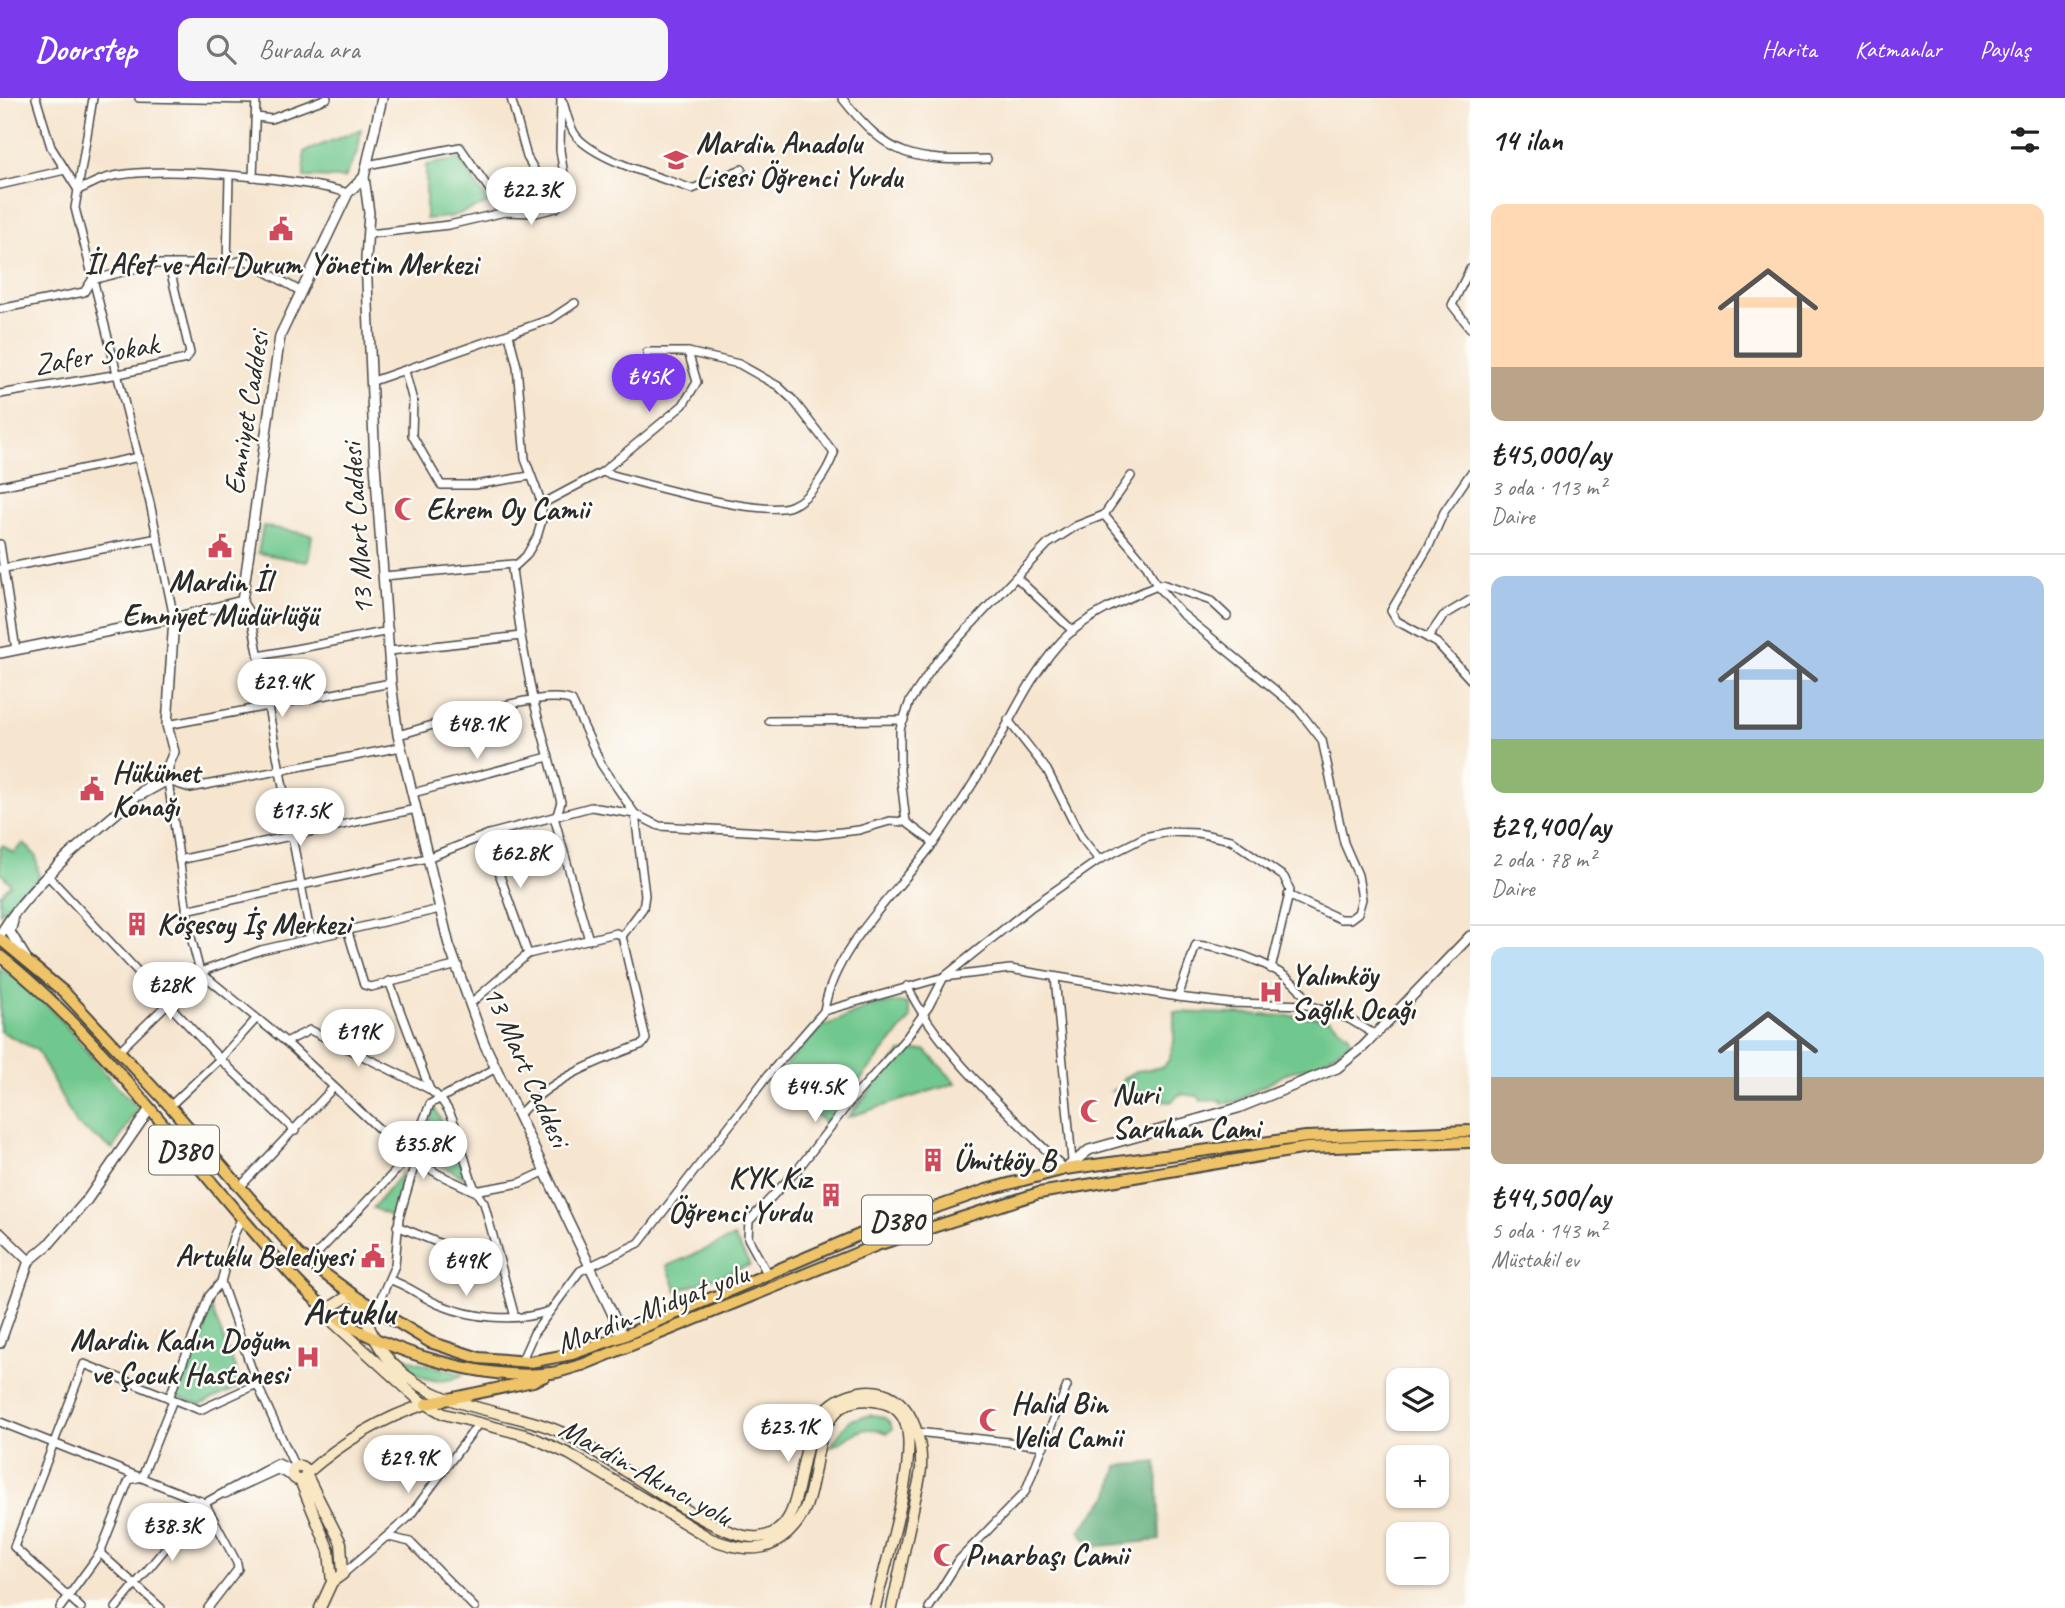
<!DOCTYPE html>
<html lang="tr">
<meta charset="utf-8">
<style>
:root{--surface:#fff;--page:#f6f6f6;--text:#222;--muted:#767676;--line:#e0e0e0;--accent:#7c3aed}
body{margin:0;font-family:Caveat,sans-serif;background:var(--page);color:var(--text);height:100vh;display:flex;flex-direction:column;font-size:26px;white-space:nowrap}
*{box-sizing:border-box;margin:0}
p{font-size:23px;color:var(--muted)}
.icon{flex:none;width:38px;height:38px;fill:none;stroke:currentColor;stroke-width:2;stroke-linecap:round;stroke-linejoin:round}
.map{position:relative;flex:1;overflow:hidden}
.details{display:flex;flex-direction:column;background:var(--surface);width:595px}
.details>*{flex:none}
.fabs{position:absolute;left:1386px;top:1270px;display:grid;gap:14px}
.fabs a{display:grid;place-items:center;width:63px;height:63px;border-radius:14px;background:var(--surface);box-shadow:0 2px 5px #0004;font-size:35px}
.price{position:absolute;translate:-50% -60px;padding:0 16px;border-radius:24px;background:#fff;color:#222;font-size:23px;line-height:46px;filter:drop-shadow(0 2px 4px #0008)}
.price::after{content:'';position:absolute;left:50%;top:42px;width:21px;height:16px;margin-left:-10px;background:inherit;clip-path:polygon(0 0,100% 0,50% 100%)}
.price.active{background:var(--accent);color:#fff}
ul{padding:0;list-style:none}
li{display:grid;align-content:center;gap:14px;height:371px;padding:0 21px}
li+li{border-top:2px solid var(--line)}
li span{display:grid;place-items:center;height:217px;border-radius:14px;color:#555}
li>.icon{margin-inline-start:auto}
span .icon{width:126px;height:126px;fill:#fffc;stroke-width:1}
li b{font-size:30px}
h2{display:flex;justify-content:space-between;align-items:center;height:84px;padding:0 21px;font-size:30px}
header{display:flex;align-items:center;gap:42px;box-sizing:border-box;height:98px;padding:0 35px;background:var(--accent);color:#fff}
header strong{font-size:33px}
nav{display:flex;gap:38px;margin-inline-start:auto;font-size:24px}
.search{width:490px;height:63px;background:var(--page);display:flex;align-items:center;gap:18px;box-sizing:border-box;padding:0 24px;border-radius:14px;color:var(--muted);font-size:26px}
main{display:flex;flex:1;min-height:0}
.map>svg:first-child{display:block}
</style>
<header>
<strong>Doorstep</strong>
<div class="search"><svg class="icon" aria-label="search" viewBox="0 0 24 24"><circle cx="10" cy="10" r="6"/><path d="M15 15l6 6"/></svg>Burada ara</div>
<nav><a>Harita</a><a>Katmanlar</a><a>Paylaş</a></nav>
</header>
<main>
<div class="map">
<svg width="1470" height="1510" viewBox="0 0 1470 1510">
<rect width="100%" height="100%" fill="#fdfcf7"/>
<filter id="ink" filterUnits="userSpaceOnUse"><feTurbulence type="fractalNoise" baseFrequency=".0143" numOctaves="2"/><feDisplacementMap in="SourceGraphic" scale="14" xChannelSelector="R" yChannelSelector="G"/><feConvolveMatrix kernelMatrix="1 2 1 2 8 2 1 2 1" color-interpolation-filters="sRGB"/></filter>
<filter id="wash" filterUnits="userSpaceOnUse"><feTurbulence type="fractalNoise" baseFrequency=".00686" numOctaves="4" result="noise"/><feDisplacementMap in="SourceGraphic" scale="28" xChannelSelector="R" yChannelSelector="G"/><feGaussianBlur stdDeviation="1.57" result="paint"/><feColorMatrix in="noise" values="0 0 0 0 0 0 0 0 0 0 0 0 0 0 0 0 0 1.4 0 .05"/><feComposite in="paint" operator="in"/></filter>
<g filter="url(#wash)">
<rect width="100%" height="100%" fill="#f6e5cf"/>
<g fill="#71c88e" stroke="#4e7a5c" stroke-width="2">
<polygon points="361,31 358,52 345,80 304,79 304,54"/>
<polygon points="459,61 489,105 450,119 426,121 426,67"/>
<polygon points="263,428 312,437 308,464 258,455"/>
<polygon points="24,745 36,758 39,780 0,815 0,797 11,786 0,774 0,750 3,747 13,755"/>
<path d="M0 870C59 903 89 966 138 1010L113 1051 76 1026 37 952 0 933Z"/>
<polygon points="900,904 908,906 911,920 825,1025 775,978 820,930 871,908"/>
<polygon points="1174,914 1316,919 1330,922 1349,937 1350,944 1319,966 1289,974 1237,1003 1222,1006 1221,1002 1201,1003 1199,998 1180,996 1171,1004 1161,1003 1155,994 1112,993 1122,987 1123,980 1137,973 1163,969 1169,962 1174,944"/>
<polygon points="925,952 956,985 848,1019 901,954"/>
<polygon points="434,1009 468,1072 463,1079 419,1055"/>
<polygon points="402,1075 396,1117 392,1119 373,1110"/>
<polygon points="734,1139 750,1167 677,1193 667,1168"/>
<polygon points="210,1207 242,1288 200,1307 175,1298"/>
<path d="M390 1252 414 1263 463 1276C435 1293 408 1275 390 1252Z"/>
<path d="M872 1317C882 1318 890 1320 892 1331L887 1335C861 1323 853 1340 830 1349L850 1322Z"/>
</g>
<polygon fill="#5cac79" stroke="#446c52" stroke-width="2" points="1157,1364 1160,1442 1092,1449 1079,1433 1110,1396 1117,1368"/>
</g>
<g filter="url(#ink)">
<g fill="none" stroke-linecap="round" stroke-linejoin="round">
<g stroke="#494744" stroke-width="10">
<g id="minor">
<polyline points="36,0 51,49 78,92"/>
<polyline points="93,0 75,110 150,405 174,520"/>
<polyline points="139,0 256,2"/>
<polyline points="511,0 527,59 556,110"/>
<path d="M842 0C890 61 913 63 987 61"/>
<path d="M563 4C567 16 569 30 577 39 600 64 661 79 692 91L742 71"/>
<polyline points="257,19 271,21 327,0"/>
<polyline points="367,67 460,49 505,114"/>
<polyline points="253,79 256,0"/>
<polyline points="0,87 65,72"/>
<path d="M78 92C86 89 94 84 103 81 149 65 299 80 348 95"/>
<polyline points="369,136 449,127 505,114 536,115 556,110 564,102 566,89 560,52 561,0"/>
<polyline points="227,166 229,78"/>
<polyline points="1470,171 1452,207 1470,230"/>
<polyline points="0,211 84,194 92,182 153,166 227,166 245,162 300,193"/>
<polyline points="509,237 517,268 525,361 542,406 542,422 537,439 526,458 512,471 521,538"/>
<polyline points="405,273 413,303 412,337 441,387 475,387 530,378"/>
<polyline points="373,283 551,221 575,205"/>
<polyline points="0,296 119,276 186,261 190,255 169,167"/>
<polyline points="602,374 683,307 697,284 688,254"/>
<polyline points="1470,376 1444,414 1429,448 1391,513 1397,523 1437,545 1470,581"/>
<polyline points="0,388 139,359"/>
<path d="M542 406 602 374C637 384 760 420 791 408 811 400 827 374 834 355L793 302 778 288 739 266 688 254H647"/>
<polyline points="1104,417 1147,468 1157,488 1181,515 1297,610 1322,642 1344,745 1358,777 1362,801 1358,815 1350,821 1340,821 1288,797"/>
<polyline points="0,446 16,552"/>
<polyline points="0,471 158,440"/>
<polyline points="384,478 513,466"/>
<polyline points="1016,479 1073,533"/>
<polyline points="242,503 251,517 311,840"/>
<polyline points="1428,540 1443,518 1470,502"/>
<polyline points="390,553 521,538 533,601 561,704 557,717"/>
<polyline points="259,558 389,533"/>
<polyline points="1008,622 1047,672 1081,739 1099,762"/>
<polyline points="769,623 904,622"/>
<polyline points="167,627 391,585"/>
<path d="M398 637C434 628 543 589 572 603L601 666 635 716 645 797 643 810 622 838"/>
<polyline points="413,695 548,659"/>
<polyline points="141,698 168,683 190,690 401,649"/>
<polyline points="554,719 589,842"/>
<polyline points="906,724 900,673 900,631 910,603 937,563 1016,479 1048,446 1076,428 1104,417 1131,378"/>
<polyline points="489,736 500,778 528,856"/>
<polyline points="179,762 416,711"/>
<polyline points="49,779 220,961 295,1033"/>
<polyline points="440,811 261,852 200,874 286,944 409,1059 440,1077 474,1093 520,1085 546,1073"/>
<polyline points="186,812 427,760 489,736 591,709 635,716 659,728 816,737 859,732 890,723 906,724 934,745"/>
<polyline points="347,831 364,887 371,889 458,867"/>
<polyline points="1055,879 1072,1063"/>
<path d="M389 883 430 992C466 1016 459 1075 484 1105L515 1219"/>
<path d="M907 888C943 960 1009 1014 1065 1071"/>
<path d="M1178 899 1196 847C1228 849 1299 872 1308 907"/>
<path d="M471 905 528 856 616 835 622 838 646 941 643 946C600 962 547 982 518 1018"/>
<path d="M824 913C833 851 897 794 933 746 949 724 963 701 977 679 1006 635 1023 587 1058 547 1083 518 1127 500 1162 486L1211 503 1227 518"/>
<polyline points="286,944 310,932 429,991"/>
<polyline points="119,953 200,874 190,835 168,683 169,669"/>
<polyline points="170,1008 220,961 256,921"/>
<polyline points="240,1089 333,990"/>
<polyline points="397,1128 461,1154 498,1156"/>
<polyline points="309,1164 409,1059"/>
<polyline points="768,1177 748,1140 749,1123 798,1071 849,1005 907,939 929,908 944,879 1030,810 1099,762 1145,739 1168,734 1198,735 1231,742 1284,779 1290,792 1271,871"/>
<path d="M390 1182C408 1187 422 1200 440 1207 473 1220 515 1225 549 1213"/>
<polyline points="221,1184 257,1286 295,1369"/>
<polyline points="376,1211 395,1167 399,1120 416,1062 413,1049 430,1006 496,970"/>
<polyline points="521,1264 534,1235 580,1173 639,1145 769,976 824,913 944,879 1010,871 1178,899 1229,905 1308,907 1349,921 1374,936"/>
<polyline points="169,1300 209,1198 221,1184 233,1139 242,1119"/>
<polyline points="0,1324 205,1405 237,1465 238,1471 208,1510"/>
<polyline points="917,1334 1044,1348"/>
<polyline points="225,1396 277,1372 293,1379"/>
<polyline points="205,1405 278,1365 292,1372"/>
<polyline points="389,1439 410,1444 475,1510"/>
<polyline points="100,1455 161,1510"/>
<polyline points="343,1476 409,1419 479,1325"/>
<polyline points="60,1510 100,1455 129,1382 142,1379 173,1302"/>
<polyline points="81,1510 14,1449 84,1266 200,1312 257,1286"/>
<polyline points="116,1510 187,1424 201,1403"/>
<polyline points="929,1510 959,1462 1025,1394 1067,1288"/>
</g>
</g>
<g stroke="#494744" stroke-width="12">
<g id="tertiary">
<polyline points="382,0 364,79 369,115 366,161 375,366 391,585 398,637 449,847 484,945 623,1238"/>
<polyline points="0,555 174,520"/>
<polyline points="13,823 10,834 26,860"/>
<path d="M0 837C33 779 115 718 166 673L174 654 167 627 174 520 242 503 280 238 348 95 364 79"/>
<polyline points="1065,1071 1089,1052 1238,1010 1337,970 1363,949 1470,838"/>
<polyline points="0,1135 29,1163"/>
<polyline points="0,1245 29,1163 48,1147 87,1102 149,1012"/>
</g>
</g>
<g stroke="#494744" stroke-width="13">
<g id="secondary">
<circle cx="299" cy="1375" r="7"/>
<path d="M300 1382 329 1453 332 1484 343 1476 341 1445 306 1376C341 1345 382 1320 426 1306"/>
<polyline points="320,1510 332,1484"/>
<path d="M875 1510C884 1469 918 1364 906 1327 902 1314 892 1306 879 1304 863 1300 846 1303 835 1315 805 1347 826 1408 782 1440 760 1457 735 1450 711 1441L569 1356 529 1338 444 1316 419 1302 334 1225 331 1215 334 1207 345 1200 356 1199C367 1223 375 1249 395 1268 441 1314 509 1310 565 1336 609 1356 716 1445 760 1439 821 1431 780 1321 849 1297 899 1279 923 1325 921 1370 920 1384 915 1398 913 1411 906 1444 899 1477 892 1510"/>
</g>
</g>
<g stroke="#494744" stroke-width="14">
<g id="trunk">
<polyline points="0,841 64,894 170,1008 299,1157 356,1199 430,1244 479,1260 530,1264 572,1256 623,1238 873,1131 986,1092 1065,1071 1306,1039 1470,1033"/>
<path d="M0 858C89 928 166 1032 240 1118 270 1151 299 1191 335 1218 385 1254 489 1284 551 1275 561 1274 572 1269 582 1267L877 1147 1039 1095 1307 1050 1470 1044"/>
<polyline points="426,1306 533,1283 545,1278"/>
</g>
</g>
<use href="#minor" stroke="#fff" stroke-width="7"/>
<use href="#tertiary" stroke="#fff" stroke-width="9"/>
<use href="#secondary" stroke="#f9e7c3" stroke-width="10"/>
<use href="#trunk" stroke="#efc469" stroke-width="10"/>
</g>
</g>
<defs>
<g id="school-bare" transform="scale(1.89)"><path d="M0-5L7-2L0 1L-7-2ZM-4 1L0 2.5L4 1V4Q0 6-4 4Z" fill="#d1495b" stroke="#fdfcf7" stroke-width="2.5" paint-order="stroke"/></g>
<g id="civic-bare" transform="scale(1.89)"><path d="M-.6-6.5H3V-4.5H.6V-3L4-1V1h2V6H-6V1h2V-1L-.6-3ZM-1.2 2.5V6h2.4V2.5Z" fill="#d1495b" stroke="#fdfcf7" stroke-width="2.5" paint-order="stroke"/></g>
<g id="mosque-bare" transform="scale(1.89)"><path d="M3.5-4.9A6 6 0 1 0 3.5 4.9A5 5 0 1 1 3.5-4.9Z" fill="#d1495b" stroke="#fdfcf7" stroke-width="2.5" paint-order="stroke"/></g>
<g id="building-bare" transform="scale(1.89)"><path d="M-4-6H4V6H1V3H-1V6H-4ZM-2.5-4.3h1.7v1.8h-1.7ZM.8-4.3h1.7v1.8H.8ZM-2.5-1h1.7V.8h-1.7ZM.8-1h1.7V.8H.8Z" fill="#d1495b" stroke="#fdfcf7" stroke-width="2.5" paint-order="stroke"/></g>
<g id="hospital-bare" transform="scale(1.89)"><path d="M-5-5h3v3.5h4V-5h3V5h-3V1.5h-4V5h-3Z" fill="#d1495b" stroke="#fdfcf7" stroke-width="2.5" paint-order="stroke"/></g>
</defs>
<g fill-rule="evenodd">
<use href="#school-bare" x="676" y="62"/>
<use href="#civic-bare" x="281" y="131"/>
<use href="#mosque-bare" x="406" y="411"/>
<use href="#civic-bare" x="220" y="448"/>
<use href="#civic-bare" x="92" y="691"/>
<use href="#building-bare" x="137" y="826"/>
<use href="#hospital-bare" x="1271" y="894"/>
<use href="#mosque-bare" x="1092" y="1013"/>
<use href="#building-bare" x="933" y="1062"/>
<use href="#building-bare" x="831" y="1097"/>
<use href="#civic-bare" x="373" y="1158"/>
<use href="#hospital-bare" x="308" y="1259"/>
<use href="#mosque-bare" x="991" y="1322"/>
<use href="#mosque-bare" x="945" y="1457"/>
</g>
<g text-anchor="middle" dominant-baseline="central" stroke-width="5" stroke-linejoin="round" paint-order="stroke">
<g fill="#fdfcf7" stroke="#6a6a68" stroke-width="2">
<rect x="149" y="1027.5" width="70" height="49" rx="5"/>
<rect x="862" y="1097.5" width="70" height="49" rx="5"/>
</g>
<g font-size="28" font-weight="bold" fill="#2b2b2b">
<text x="184" y="1052">D380</text>
<text x="897" y="1122">D380</text>
</g>
<g font-size="30" font-weight="bold" fill="#2b2b2b" stroke="#fdfcf7" text-anchor="start">
<text x="696" y="45">Mardin Anadolu<tspan x="696" dy="34">Lisesi Öğrenci Yurdu</tspan></text>
<text x="281" y="166" text-anchor="middle">İl Afet ve Acil Durum Yönetim Merkezi</text>
<text x="426" y="411">Ekrem Oy Camii</text>
<text x="220" y="483" text-anchor="middle">Mardin İl<tspan x="220" dy="34">Emniyet Müdürlüğü</tspan></text>
<text x="112" y="674">Hükümet<tspan x="112" dy="34">Konağı</tspan></text>
<text x="157" y="826">Köşesoy İş Merkezi</text>
<text x="1291" y="877">Yalımköy<tspan x="1291" dy="34">Sağlık Ocağı</tspan></text>
<text x="1112" y="996">Nuri<tspan x="1112" dy="34">Saruhan Cami</tspan></text>
<text x="953" y="1062">Ümitköy B</text>
<text x="811" y="1080" text-anchor="end">KYK Kız<tspan x="811" dy="34">Öğrenci Yurdu</tspan></text>
<text x="353" y="1158" text-anchor="end">Artuklu Belediyesi</text>
<text x="288" y="1242" text-anchor="end">Mardin Kadın Doğum<tspan x="288" dy="34">ve Çocuk Hastanesi</tspan></text>
<text x="1011" y="1305">Halid Bin<tspan x="1011" dy="34">Velid Camii</tspan></text>
<text x="965" y="1457">Pınarbaşı Camii</text>
</g>
<g font-size="30" fill="#2b2b2b" stroke="#fdfcf7">
<text transform="translate(96 256) rotate(-10)">Zafer Sokak</text>
<text transform="translate(246 315) rotate(-81)">Emniyet Caddesi</text>
<text transform="translate(357 431) rotate(-94)">13 Mart Caddesi</text>
<text transform="translate(527 968) rotate(66)">13 Mart Caddesi</text>
<text transform="translate(652 1210) rotate(-21)">Mardin-Midyat yolu</text>
<text transform="translate(646 1374) rotate(29)">Mardin-Akıncı yolu</text>
</g>
<g font-size="37" font-weight="bold" fill="#2b2b2b" stroke="#fdfcf7">
<text x="349" y="1213">Artuklu</text>
</g>
</g>
</svg>
<div class="fabs">
<a><svg class="icon" aria-label="layers" viewBox="0 0 24 24"><path d="M12 4l9 5-9 5-9-5zM3 14l9 5 9-5"/></svg></a>
<a>+</a>
<a>−</a>
</div>
<b class="price" style="left:531px;top:129px">₺22.3K</b>
<b class="price active" style="left:649px;top:316px">₺45K</b>
<b class="price" style="left:282px;top:621px">₺29.4K</b>
<b class="price" style="left:477px;top:663px">₺48.1K</b>
<b class="price" style="left:300px;top:750px">₺17.5K</b>
<b class="price" style="left:520px;top:792px">₺62.8K</b>
<b class="price" style="left:170px;top:924px">₺28K</b>
<b class="price" style="left:358px;top:971px">₺19K</b>
<b class="price" style="left:815px;top:1026px">₺44.5K</b>
<b class="price" style="left:423px;top:1083px">₺35.8K</b>
<b class="price" style="left:466px;top:1200px">₺49K</b>
<b class="price" style="left:788px;top:1366px">₺23.1K</b>
<b class="price" style="left:408px;top:1397px">₺29.9K</b>
<b class="price" style="left:172px;top:1465px">₺38.3K</b>
</div>
<section class="details">
<h2>14 ilan<svg class="icon" aria-label="filters" viewBox="0 0 24 24"><path d="M4 7h16M4 17h16"/><circle cx="9" cy="7" r="2"/><circle cx="15" cy="17" r="2"/></svg></h2>
<ul>
<li><span style="background:linear-gradient(#ffd9b3 75%,#b9a48a 0)"><svg class="icon" aria-label="home" viewBox="0 0 24 24"><path d="M3 11l9-7 9 7M6 9v11h12V9"/></svg></span><div><b>₺45,000/ay</b><p>3 oda · 113 m²</p><p>Daire</p></div></li>
<li><span style="background:linear-gradient(#a9c7e8 75%,#8fb573 0)"><svg class="icon" aria-label="home" viewBox="0 0 24 24"><path d="M3 11l9-7 9 7M6 9v11h12V9"/></svg></span><div><b>₺29,400/ay</b><p>2 oda · 78 m²</p><p>Daire</p></div></li>
<li><span style="background:linear-gradient(#bfe0f5 60%,#b9a48a 0)"><svg class="icon" aria-label="home" viewBox="0 0 24 24"><path d="M3 11l9-7 9 7M6 9v11h12V9"/></svg></span><div><b>₺44,500/ay</b><p>5 oda · 143 m²</p><p>Müstakil ev</p></div></li>
</ul>
</section>
</main>
